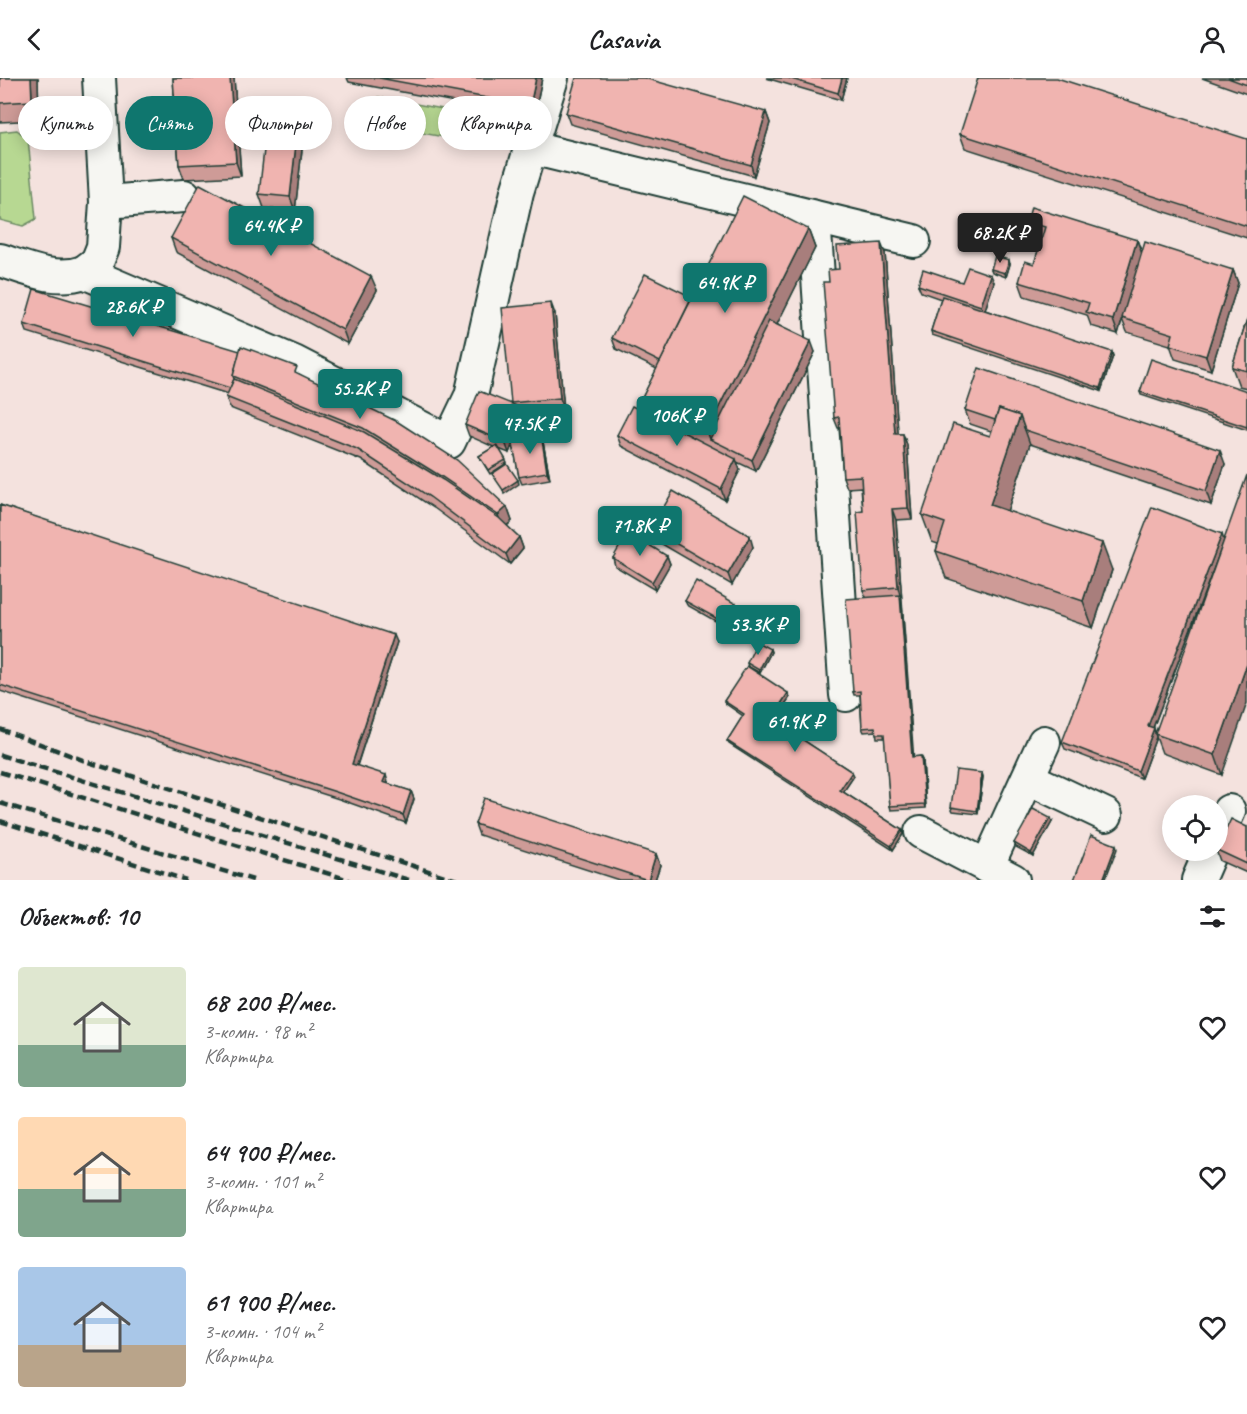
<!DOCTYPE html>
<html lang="ru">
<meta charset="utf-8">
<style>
:root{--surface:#fff;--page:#f2f2f2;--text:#202124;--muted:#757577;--accent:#0f766e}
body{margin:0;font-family:Caveat,sans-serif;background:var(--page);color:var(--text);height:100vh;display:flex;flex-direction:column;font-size:22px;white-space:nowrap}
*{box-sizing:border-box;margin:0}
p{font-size:20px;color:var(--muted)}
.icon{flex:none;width:33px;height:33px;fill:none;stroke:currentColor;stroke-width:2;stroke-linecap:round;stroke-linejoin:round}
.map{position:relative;height:802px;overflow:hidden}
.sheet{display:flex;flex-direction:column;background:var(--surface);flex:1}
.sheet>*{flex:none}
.hud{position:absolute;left:18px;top:18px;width:600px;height:54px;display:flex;gap:12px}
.controls{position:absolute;left:1162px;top:717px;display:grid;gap:12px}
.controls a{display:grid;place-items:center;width:66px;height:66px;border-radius:50%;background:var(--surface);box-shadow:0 3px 15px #0003;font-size:30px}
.price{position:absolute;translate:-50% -51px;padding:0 14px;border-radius:6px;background:var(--accent);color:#fff;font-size:20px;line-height:39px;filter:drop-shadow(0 2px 3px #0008)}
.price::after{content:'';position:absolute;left:50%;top:36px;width:18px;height:14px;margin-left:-9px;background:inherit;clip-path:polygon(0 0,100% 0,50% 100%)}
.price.on{background:#222;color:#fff}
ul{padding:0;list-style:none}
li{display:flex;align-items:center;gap:18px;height:150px;padding:0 18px}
li span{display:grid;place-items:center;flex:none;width:168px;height:120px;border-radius:6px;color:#555}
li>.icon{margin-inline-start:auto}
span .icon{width:72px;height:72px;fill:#fffc;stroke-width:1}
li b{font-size:26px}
h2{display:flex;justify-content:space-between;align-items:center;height:72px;padding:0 18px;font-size:26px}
.tag{padding:0 21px;border-radius:27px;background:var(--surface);box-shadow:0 3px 15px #0003;font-size:21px;line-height:54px}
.tag.on{background:var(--accent);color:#fff}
header{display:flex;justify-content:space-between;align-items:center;height:78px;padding:0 18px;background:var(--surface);font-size:27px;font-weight:800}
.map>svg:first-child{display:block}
</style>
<header><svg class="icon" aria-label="back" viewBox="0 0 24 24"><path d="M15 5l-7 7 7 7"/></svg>Casavia<svg class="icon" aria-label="person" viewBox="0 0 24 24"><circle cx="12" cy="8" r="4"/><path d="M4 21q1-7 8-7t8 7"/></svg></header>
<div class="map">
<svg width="1247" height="802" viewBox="0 0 1247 802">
<rect width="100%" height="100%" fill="#f4e2de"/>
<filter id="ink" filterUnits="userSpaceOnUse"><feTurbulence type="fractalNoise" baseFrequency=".0167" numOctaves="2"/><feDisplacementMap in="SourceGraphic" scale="12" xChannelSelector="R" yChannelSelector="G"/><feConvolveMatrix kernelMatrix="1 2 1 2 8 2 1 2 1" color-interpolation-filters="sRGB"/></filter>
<g filter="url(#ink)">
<g fill="#b7d892" stroke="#6b8a63" stroke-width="1.5">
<polygon points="378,19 481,38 476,65 373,46"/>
<polygon points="17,52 28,61 36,141 23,148 0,142 0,54"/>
</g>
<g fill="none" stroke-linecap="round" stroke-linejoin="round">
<g stroke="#1f3d34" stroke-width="36">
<g id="minor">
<polyline points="531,70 914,163"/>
<polyline points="106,124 184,118"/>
<polyline points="814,139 846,617"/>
<path d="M0 182C28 191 56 204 84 194L294 284 449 364 471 318 517 114 552 0"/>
<polyline points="84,194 97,184 103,169 106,124 99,0"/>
<polyline points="1028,700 1106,737"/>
<polyline points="921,754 1013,802"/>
<polyline points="1218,757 1229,733"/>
<polyline points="987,789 1044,664"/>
<polyline points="1198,802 1211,772"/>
</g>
</g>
<use href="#minor" stroke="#f6f6f2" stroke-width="32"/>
<g stroke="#1f3d34" stroke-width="4.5" stroke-dasharray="9 4.5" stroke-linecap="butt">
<polyline points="0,651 88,684 457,802"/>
<polyline points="0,677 409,802"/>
<polyline points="0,694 349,802"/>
<polyline points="0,725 253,802"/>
<polyline points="0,743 186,802"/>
</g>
</g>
<g fill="#ce9b97" stroke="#1f3d34" stroke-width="1.5" fill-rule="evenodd">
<polygon points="0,0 38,0 39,42 0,44"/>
<polygon points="173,0 234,0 241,98 184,101 179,87"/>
<polygon points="347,0 542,0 534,39 349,4"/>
<polygon points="766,0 847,0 841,22"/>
<polygon points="1202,0 1247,0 1247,16"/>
<polygon points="766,34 770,45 754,98 570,46 566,35"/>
<polygon points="305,45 295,133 264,130 259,116"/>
<polygon points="960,56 1247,61 1247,160 965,70"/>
<polygon points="1027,144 1137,162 1142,175 1233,192 1238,205 1211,292 1175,281 1170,267 1127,254 1122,241 1118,256 1091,248 1087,237 1024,218 1019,204 1034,186 1042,161 1032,158"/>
<polygon points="808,151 815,170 777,246 815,274 756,393 737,384 740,392 725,422 621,368 617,357 647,336 642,320 657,291 616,271 612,260 692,219"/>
<polygon points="171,160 377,212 348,266 176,174"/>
<polygon points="885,175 898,356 903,356 907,367 912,441 896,442 913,679 921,678 923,682 926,730 891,732 890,728 885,660 877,660 876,653 864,654 862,650 860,617 854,617 853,614 866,519 863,512 863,433 861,409 847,410 843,399 839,350 838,350 834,340 839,191"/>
<polygon points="1010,186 1006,199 992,194 991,191"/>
<polygon points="962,204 994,204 985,232 1113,278 1101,313 932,257 931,253 941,221 921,214 918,207"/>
<polygon points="555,236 564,331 521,335 523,340 515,361 541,356 543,364 550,401 522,406 519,399 513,365 509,375 499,371 507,385 490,396 479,378 494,369 469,358 465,347 512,326 511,325"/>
<polygon points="1247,241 1247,310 1239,308 1232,289"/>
<polygon points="24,246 299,296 507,429 512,443 507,448 519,459 523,470 510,486 434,430 361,382 230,330 226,319 228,316 27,254"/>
<polygon points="1247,313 1247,352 1141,317 1140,314"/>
<polygon points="965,332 1225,386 1211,427 1030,366 1007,433 1112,492 1093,550 946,500 936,473 938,466 932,464 922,437 990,358 991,353 970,346"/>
<polygon points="0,427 397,564 357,688 388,704 388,706 411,713 414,721 406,745 339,721 0,613"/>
<polygon points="651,451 753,469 732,507 655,462"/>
<path d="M1222 456V697L1162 675 1156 659 1141 700 1065 671 1062 664ZM1218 480 1156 655 1153 650Z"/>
<polygon points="667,478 670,486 655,512 615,488 613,480"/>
<polygon points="685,523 737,529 726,549 687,527"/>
<polygon points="770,571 771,574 760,595 749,589 790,619 774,643 852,694 854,698 843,714 902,752 903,756 893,772 729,666 727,663 743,638 726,626 724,623 748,589 747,585"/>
<polygon points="982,695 983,699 978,736 953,733 951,729"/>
<polygon points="1052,744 1033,778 1016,769 1014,765"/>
<polygon points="475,746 656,776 660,787 655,802 619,802 479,757"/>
<polygon points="1247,749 1247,795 1220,783 1216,772"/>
</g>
<g fill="#a87e7b" stroke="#1f3d34" stroke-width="1.5">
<polygon points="31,0 38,0 39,42 32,23"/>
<polygon points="230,0 234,0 241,98 236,84"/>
<polygon points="536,0 542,0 534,39 530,28"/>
<polygon points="842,0 847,0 841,22 838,15"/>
<polygon points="300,31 305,45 295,133 290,119"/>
<polygon points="766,34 770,45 754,98 751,87"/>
<polygon points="808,151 815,170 718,365 710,361 707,353"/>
<polygon points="1137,162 1142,176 1118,256 1113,242"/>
<polygon points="881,165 885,175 899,367 895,356"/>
<polygon points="1009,182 1010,186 1006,199 1005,195"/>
<polygon points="1233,192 1238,205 1211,292 1206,278"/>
<polygon points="991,197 994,204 984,235 981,228"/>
<polygon points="371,198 377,212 348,266 343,252"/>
<polygon points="551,225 555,236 564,331 560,320"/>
<polygon points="811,263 815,274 756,393 752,382"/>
<polygon points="1112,274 1113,278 1101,313 1100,310"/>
<polygon points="519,329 523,340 509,375 505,364"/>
<polygon points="1020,338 1030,366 1000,454 990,427"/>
<polygon points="541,356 543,364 550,401 547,394"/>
<polygon points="903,356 907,367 912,441 908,430"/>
<polygon points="1220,372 1225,386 1211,427 1206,413"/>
<polygon points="736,381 740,392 725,422 721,411"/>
<polygon points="518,402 519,406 504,416 503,412"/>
<polygon points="507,429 512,443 503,451 498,437"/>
<polygon points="892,431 896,442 914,683 912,679 900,517 898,509"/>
<polygon points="1222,456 1224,463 1151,655 1148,648"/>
<polygon points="750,458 753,469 732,507 728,496"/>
<polygon points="519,459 523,470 510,486 506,476"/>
<polygon points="1102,465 1112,492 1093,550 1083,523"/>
<polygon points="667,478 670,486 655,512 652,504"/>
<polygon points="736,526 737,529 726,549 725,545"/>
<polygon points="394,557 397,564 355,693 352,686"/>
<polygon points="770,571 771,574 760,595 759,592"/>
<polygon points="1247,586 1247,625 1222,697 1215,677"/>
<polygon points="788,615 790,619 772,645 771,641"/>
<polygon points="1154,650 1156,659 1141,700 1138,693"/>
<polygon points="921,678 923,682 926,730 925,726"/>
<polygon points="852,694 854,698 842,716 840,712"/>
<polygon points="982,695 983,699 978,736 977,733"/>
<polygon points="386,697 388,704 386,711 383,704"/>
<polygon points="411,713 414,721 406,745 403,737"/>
<polygon points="1050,740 1052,744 1033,778 1031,775"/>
<polygon points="902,752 903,756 893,772 891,768"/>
<polygon points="1116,767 1117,771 1105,802 1103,802"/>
<polygon points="656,776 660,787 655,802 648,802"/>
</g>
<g fill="#f0b4b0" stroke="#1f3d34" stroke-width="1.5">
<polygon points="0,0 31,0 32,23 0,25"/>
<polygon points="173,0 230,0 236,84 179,87"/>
<polygon points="379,0 536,0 530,28"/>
<polygon points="576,0 644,0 766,34 751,87 566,35"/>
<polygon points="788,0 842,0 838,15"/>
<polygon points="978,0 1057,0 1247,61 1247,148 960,56"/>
<polygon points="1228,0 1247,0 1247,7"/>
<polygon points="269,28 300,31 290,119 259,116"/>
<polygon points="200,106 371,198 343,252 171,160"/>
<polygon points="743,118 808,151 707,353 642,320"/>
<polygon points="1031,129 1137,162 1113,242 1086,234 1089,225 1019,204 1025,183 1034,186 1045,149 1027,144"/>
<polygon points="1145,164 1233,192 1206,278 1170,267 1173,256 1122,240"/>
<polygon points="881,165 895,356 903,356 908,430 892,431 898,509 863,512 857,434 863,433 861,398 843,399 839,339 834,340 823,204 829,204 828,192 839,191 837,168"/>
<polygon points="995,178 1009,182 1005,195 991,191"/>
<polygon points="968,189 991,197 981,228 918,207 923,191 962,204"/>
<polygon points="645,196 692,219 660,284 612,260"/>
<polygon points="34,211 240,273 233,298 234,301 230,310 24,246"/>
<polygon points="942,218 1112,274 1100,310 931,253"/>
<polygon points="551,225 560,320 511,325 502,230"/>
<polygon points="1247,241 1247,293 1232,289"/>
<polygon points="769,243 811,263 752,382 710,361"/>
<polygon points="241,268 297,289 295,294 398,344 457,382 507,429 498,437 442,399 363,350 233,298"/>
<polygon points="1151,281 1247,313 1247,349 1140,314"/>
<polygon points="979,290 1220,372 1206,413 1025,352 1020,338 999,331 995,342 965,332"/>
<polygon points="234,301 364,354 443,402 499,440 519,459 506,476 430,419 357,371 226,319"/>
<polygon points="479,313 519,329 505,364 465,347"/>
<polygon points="632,328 736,381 721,411 617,357"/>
<polygon points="999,331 1020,338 990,427 1102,465 1083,523 936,473 945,445 922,437 953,346 990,358"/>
<polygon points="541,356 547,394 519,399 512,361"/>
<polygon points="497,367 506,382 488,392 479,378"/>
<polygon points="507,386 518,402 503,412 492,396"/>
<polygon points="1247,397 1247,586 1215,677 1155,656"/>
<polygon points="673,413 750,458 728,496 651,451"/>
<polygon points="0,427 394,557 352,686 386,697 383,704 411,713 403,737 336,714 0,607"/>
<polygon points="1152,429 1222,456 1148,648 1154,650 1138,693 1062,664"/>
<polygon points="628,454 667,478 652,504 613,480"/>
<polygon points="696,503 736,526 725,545 685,523"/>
<polygon points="900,517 912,679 921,678 925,726 890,728 884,656 876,656 875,649 862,650 860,613 853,614 846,521"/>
<polygon points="757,564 770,571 759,592 747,585"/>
<polygon points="747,588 788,615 771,641 852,694 840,712 902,752 891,768 727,663 744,636 724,623"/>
<polygon points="956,692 982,695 977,733 951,729"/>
<polygon points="484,720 656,776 648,802 475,746"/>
<polygon points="1033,731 1050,740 1031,775 1014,765"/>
<polygon points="1231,741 1247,749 1247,786 1217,772 1218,772 1218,769"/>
<polygon points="1091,757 1116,767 1103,802 1074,802"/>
</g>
</g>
</svg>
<div class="controls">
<a><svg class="icon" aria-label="locate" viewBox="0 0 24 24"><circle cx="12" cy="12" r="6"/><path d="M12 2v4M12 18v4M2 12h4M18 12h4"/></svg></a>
</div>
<b class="price" style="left:271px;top:179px">64.4K ₽</b>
<b class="price on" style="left:1000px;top:186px">68.2K ₽</b>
<b class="price" style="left:725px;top:236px">64.9K ₽</b>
<b class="price" style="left:133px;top:260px">28.6K ₽</b>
<b class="price" style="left:360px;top:342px">55.2K ₽</b>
<b class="price" style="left:677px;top:369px">106K ₽</b>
<b class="price" style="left:530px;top:377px">47.5K ₽</b>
<b class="price" style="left:640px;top:479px">71.8K ₽</b>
<b class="price" style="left:758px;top:578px">53.3K ₽</b>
<b class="price" style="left:795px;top:675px">61.9K ₽</b>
<div class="hud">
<a class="tag">Купить</a>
<a class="tag on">Снять</a>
<a class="tag">Фильтры</a>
<a class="tag">Новое</a>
<a class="tag">Квартира</a>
</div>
</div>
<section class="sheet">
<h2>Объектов: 10<svg class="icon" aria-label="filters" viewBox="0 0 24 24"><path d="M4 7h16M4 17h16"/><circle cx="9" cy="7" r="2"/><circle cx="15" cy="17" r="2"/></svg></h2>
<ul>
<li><span style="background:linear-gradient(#dfe7d0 65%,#7fa58c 0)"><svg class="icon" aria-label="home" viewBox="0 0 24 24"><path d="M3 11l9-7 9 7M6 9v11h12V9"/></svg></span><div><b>68 200 ₽/мес.</b><p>3-комн. · 98 m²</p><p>Квартира</p></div><svg class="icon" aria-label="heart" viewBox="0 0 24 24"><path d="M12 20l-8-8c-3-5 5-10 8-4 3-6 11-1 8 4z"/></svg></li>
<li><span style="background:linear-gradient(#ffd9b3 60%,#7fa58c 0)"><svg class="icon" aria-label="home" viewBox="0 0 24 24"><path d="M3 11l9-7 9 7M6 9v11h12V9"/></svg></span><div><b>64 900 ₽/мес.</b><p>3-комн. · 101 m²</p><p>Квартира</p></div><svg class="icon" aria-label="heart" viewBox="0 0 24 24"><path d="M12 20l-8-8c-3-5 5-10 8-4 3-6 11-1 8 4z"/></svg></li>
<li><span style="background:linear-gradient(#a9c7e8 65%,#b9a48a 0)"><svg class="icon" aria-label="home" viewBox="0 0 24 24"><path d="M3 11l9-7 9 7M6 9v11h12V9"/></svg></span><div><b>61 900 ₽/мес.</b><p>3-комн. · 104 m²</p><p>Квартира</p></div><svg class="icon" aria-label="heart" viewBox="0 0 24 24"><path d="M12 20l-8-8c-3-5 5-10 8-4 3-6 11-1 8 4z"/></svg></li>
</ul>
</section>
